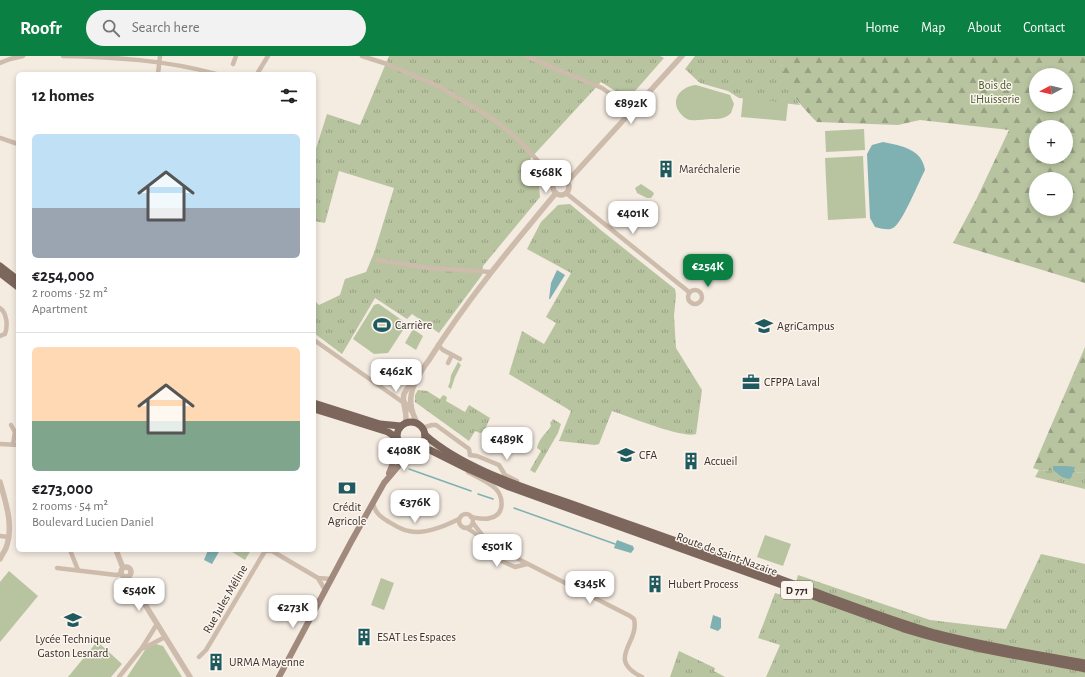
<!DOCTYPE html>
<meta charset="utf-8">
<style>
:root{--surface:#fff;--page:#f2f2f2;--text:#202124;--muted:#757577;--line:#e0e0e0;--accent:#0b8043}
body{margin:0;font-family:"Alegreya Sans",sans-serif;background:var(--page);color:var(--text);height:100vh;display:flex;flex-direction:column;font-size:15px;white-space:nowrap}
*{box-sizing:border-box;margin:0}
p{font-size:13px;color:var(--muted)}
.icon{flex:none;width:22px;height:22px;fill:none;stroke:currentColor;stroke-width:2;stroke-linecap:round;stroke-linejoin:round}
.map{position:relative;flex:1;overflow:hidden}
.details{position:absolute;left:16px;top:16px;width:300px;height:480px;display:flex;flex-direction:column;background:var(--surface);border-radius:6px;box-shadow:0 2px 6px #0003}
.details>*{flex:none}
.needle{width:26px;rotate:263deg}
.buttons{position:absolute;left:1029px;top:12px;display:grid;gap:8px}
.buttons a{display:grid;place-items:center;width:44px;height:44px;border-radius:50%;background:var(--surface);box-shadow:0 2px 6px #0003;font-size:20px}
.price{position:absolute;translate:-50% -34px;padding:0 9px;border-radius:8px;background:#fff;color:#222;font-size:13px;line-height:26px;filter:drop-shadow(0 1px 2px #0008)}
.price::after{content:'';position:absolute;left:50%;top:24px;width:12px;height:9px;margin-left:-6px;background:inherit;clip-path:polygon(0 0,100% 0,50% 100%)}
.price.current{background:var(--accent);color:#fff}
ul{padding:0;list-style:none}
li{display:grid;align-content:center;gap:8px;height:212px;padding:0 16px}
li+li{border-top:1px solid var(--line)}
li span{display:grid;place-items:center;height:124px;border-radius:6px;color:#555}
li>.icon{margin-inline-start:auto}
span .icon{width:72px;height:72px;fill:#fffc;stroke-width:1}
li b{font-size:17px}
h2{display:flex;justify-content:space-between;align-items:center;height:48px;padding:0 16px;font-size:17px}
header{display:flex;align-items:center;gap:24px;box-sizing:border-box;height:56px;padding:0 20px;background:var(--accent);color:#fff}
header strong{font-size:19px}
nav{display:flex;gap:22px;margin-inline-start:auto;font-size:14px}
.search{width:280px;height:36px;background:var(--page);display:flex;align-items:center;gap:10px;box-sizing:border-box;padding:0 14px;border-radius:22px;color:var(--muted);font-size:15px}
.map>svg:first-child{display:block}
</style>
<header>
<strong>Roofr</strong>
<div class="search"><svg class="icon" aria-label="search" viewBox="0 0 24 24"><circle cx="10" cy="10" r="6"/><path d="M15 15l6 6"/></svg>Search here</div>
<nav><a>Home</a><a>Map</a><a>About</a><a>Contact</a></nav>
</header>
<div class="map">
<svg width="1085" height="621" viewBox="0 0 1085 621">
<defs>
<pattern id="grass-tufts" width="24" height="20" patternUnits="userSpaceOnUse"><rect width="24" height="20" fill="#b8c4a0"/><path d="M3 7l-1-3M5 7V3M7 7l1-3M15 17l-1-3M17 17v-4M19 17l1-3" fill="none" stroke="#97a083"/></pattern>
<pattern id="forest-firs" width="22" height="20" patternUnits="userSpaceOnUse"><rect width="22" height="20" fill="#b8c4a0"/><path d="M5 1l3.5 6h-7zM16 11l3.5 6h-7z" fill="#97a083"/></pattern>
</defs>
<rect width="100%" height="100%" fill="#f4ebe1"/>
<g fill="url(#grass-tufts)">
<polygon points="389,0 660,0 664,2 628,43 601,26 530,103 541,121 539,130 540,141 483,210 482,219 439,277 412,258 407,263 375,242 342,298 314,277 314,244 319,249 340,239 345,223 366,216 374,197 394,132 339,115 325,167 314,165 314,99 327,58 360,69"/>
<path d="M695 0H781C780 18 791 34 800 49L739 42 728 35 700 27 685 13Z"/>
<path d="M570 148 602 175 675 233 676 239 674 260 676 292 702 334 696 378C684 383 627 360 612 355L599 388 595 389 559 385 571 355 509 318 522 275 544 288 556 267 546 261 571 217 527 193 541 166 558 149Z"/>
<polygon points="458,306 461,309 455,321 451,333 448,331 450,326 451,319"/>
<polygon points="418,334 427,335 440,343 443,339 447,341 446,345 465,356 469,349 490,362 484,376 480,377 475,375 469,385 415,346 415,339"/>
<path d="M553 363 561 368 558 377 535 417 530 414 541 395 537 392C539 382 546 378 551 370L550 367Z"/>
<polygon points="1039,414 1085,417 1085,433 1035,421"/>
<polygon points="1041,498 1085,508 1085,621 766,621 780,589 758,582 775,537 792,542 798,519 930,564 1006,573"/>
<polygon points="679,595 715,612 714,615 725,621 670,621"/>
</g>
<g fill="url(#forest-firs)" fill-rule="evenodd">
<path d="M781 0H1085V227L953 187 976 144 1009 74 920 64 898 69 817 66C800 49 779 26 781 0ZM1036 19H1066V49H1036ZM1036 71H1066V101H1036ZM1036 123H1066V153H1036Z"/>
<polygon points="1085,291 1085,417 1039,414 1033,412"/>
</g>
<g fill="#b8c4a0">
<path d="M696 29 730 39 734 48 731 57C725 63 719 63 711 63 703 63 694 66 687 63 683 61 680 57 678 54 671 40 684 30 696 29Z"/>
<polygon points="743,42 788,47 786,65 741,61"/>
<polygon points="864,73 865,94 826,96 825,75"/>
<polygon points="863,100 866,162 828,164 825,102"/>
<polygon points="641,128 653,136 654,138 651,142 647,142 637,137 635,132"/>
<polygon points="377,248 379,248 403,265 403,274 388,297 374,298 353,283 374,249"/>
<polygon points="413,273 423,280 416,294 405,287"/>
<polygon points="765,479 791,488 783,510 757,501"/>
<polygon points="229,494 251,494 245,504"/>
<polygon points="9,515 38,540 0,586 0,526"/>
<polygon points="381,522 394,527 384,554 371,549"/>
<polygon points="96,587 100,588 122,608 111,621 68,621"/>
<polygon points="156,588 163,590 182,621 127,621 147,591"/>
</g>
<g fill="#7fb0b2">
<path d="M883 86C902 90 922 93 925 114 919 125 902 168 893 172 888 175 880 172 875 171L870 162 867 98 872 89Z"/>
<polygon points="557,214 565,219 550,243 549,243 551,227"/>
<polygon points="1053,410 1065,410 1075,411 1071,422 1069,423 1062,421 1053,414"/>
<polygon points="617,484 633,490 634,493 631,497 614,492"/>
<polygon points="208,494 220,494 212,508 204,504"/>
<polygon points="713,559 721,562 721,572 718,575 710,572"/>
</g>
<g fill="none" stroke-linecap="round" stroke-linejoin="round">
<g stroke="#7fb0b2" stroke-width="1.5">
<polyline points="409,413 471,435"/>
<polyline points="478,438 493,443"/>
<polyline points="514,452 615,488"/>
</g>
<g stroke="#cdbbac" stroke-width="4.5">
<path d="M63 0C113 1 166 4 216 18"/>
<polyline points="362,0 387,8 440,31 493,63 519,84 556,125"/>
<polyline points="525,0 602,32 633,54"/>
<polyline points="0,7 10,3 23,0"/>
<polyline points="233,8 236,0"/>
<polyline points="158,18 160,0"/>
<polyline points="257,18 268,0"/>
<polyline points="0,82 18,88"/>
<polyline points="566,137 689,236"/>
<polyline points="377,204 429,212 491,216"/>
<circle cx="695" cy="241" r="7"/>
<path d="M0 252C7 257 8 270 5 278L0 280"/>
<polyline points="314,284 401,345 405,346 409,353 412,356"/>
<polyline points="438,289 443,294 460,303"/>
<polyline points="448,307 452,299"/>
<polyline points="11,369 15,376 13,388"/>
<polyline points="422,372 432,369 436,369 469,393 470,399"/>
<polyline points="0,388 18,389"/>
<polyline points="470,399 477,400 499,409 505,419 517,425"/>
<path d="M468 416C477 421 488 426 495 432 504 441 505 459 490 462 484 464 477 462 471 461"/>
<path d="M373 448C376 458 381 461 389 466 395 469 401 474 409 475 425 479 445 470 459 463"/>
<circle cx="466" cy="465" r="7"/>
<polyline points="473,467 483,480"/>
<path d="M467 472 476 478 489 488 630 560 634 563C640 587 605 603 642 621"/>
<polyline points="0,480 9,481"/>
<polyline points="482,484 486,494 495,502 515,511 527,508"/>
<polyline points="70,494 78,514"/>
<polyline points="57,512 116,519 121,518"/>
<polyline points="318,522 325,534"/>
<polyline points="144,592 165,581"/>
<polyline points="199,601 206,594 212,584 265,495 272,495 318,522 331,523"/>
<polyline points="119,621 142,592 157,568"/>
</g>
<g stroke="#cdbbac" stroke-width="5.5">
<circle cx="561" cy="131" r="8"/>
<polyline points="567,126 682,0"/>
<path d="M415 327C408 341 410 355 418 368"/>
<path d="M405 368C409 357 401 349 404 338 407 331 414 325 419 319 422 314 425 309 429 304 466 245 511 191 556 137"/>
<path d="M0 426C6 447 14 470 6 492 4 496 2 499 0 503"/>
<polyline points="116,494 123,512"/>
<circle cx="126" cy="516" r="5"/>
<polyline points="128,521 190,621"/>
</g>
<g stroke="#a18a7d" stroke-width="6">
<polyline points="389,417 400,389"/>
<polyline points="279,621 351,486 384,427 412,394"/>
</g>
<g stroke="#7d675c" stroke-width="7">
<polyline points="0,210 18,224"/>
<polyline points="0,217 18,231"/>
<polyline points="314,347 380,368 401,370"/>
<polyline points="314,353 388,376 397,382"/>
<circle cx="411" cy="380" r="14"/>
<path d="M425 379C467 416 534 434 586 453 656 478 725 502 794 528"/>
<path d="M416 393 423 392 430 394 466 412 509 431 907 574C965 592 1025 601 1085 613"/>
<path d="M813 535C854 550 894 565 935 577 984 590 1035 598 1085 607"/>
</g>
</g>
<defs>
<g id="building-bare" transform="scale(1.38)"><path d="M-4-6H4V6H1V3H-1V6H-4ZM-2.5-4.3h1.7v1.8h-1.7ZM.8-4.3h1.7v1.8H.8ZM-2.5-1h1.7V.8h-1.7ZM.8-1h1.7V.8H.8Z" fill="#1f5a5e" stroke="#fbf5ee" stroke-width="2.5" paint-order="stroke"/></g>
<g id="stadium-bare" transform="scale(1.38)"><path d="M0-5a6.5 5 0 1 0 0 10a6.5 5 0 1 0 0-10ZM-3.5-1.8h7v3.6h-7Z" fill="#1f5a5e" stroke="#fbf5ee" stroke-width="2.5" paint-order="stroke"/></g>
<g id="school-bare" transform="scale(1.38)"><path d="M0-5L7-2L0 1L-7-2ZM-4 1L0 2.5L4 1V4Q0 6-4 4Z" fill="#1f5a5e" stroke="#fbf5ee" stroke-width="2.5" paint-order="stroke"/></g>
<g id="office-bare" transform="scale(1.38)"><path d="M-6-3h4V-5.5h4V-3h4V5H-6ZM-1-4.5V-3h2v-1.5ZM-6 0V1H6V0Z" fill="#1f5a5e" stroke="#fbf5ee" stroke-width="2.5" paint-order="stroke"/></g>
<g id="bank-bare" transform="scale(1.38)"><path d="M-6-4H6V4H-6ZM0-2.3a2.3 2.3 0 1 0 0 4.6a2.3 2.3 0 1 0 0-4.6Z" fill="#1f5a5e" stroke="#fbf5ee" stroke-width="2.5" paint-order="stroke"/></g>
</defs>
<g fill-rule="evenodd">
<use href="#building-bare" x="666" y="113"/>
<use href="#stadium-bare" x="382" y="269"/>
<use href="#school-bare" x="764" y="270"/>
<use href="#office-bare" x="751" y="326"/>
<use href="#school-bare" x="626" y="399"/>
<use href="#building-bare" x="691" y="405"/>
<use href="#bank-bare" x="347" y="432"/>
<use href="#building-bare" x="655" y="528"/>
<use href="#school-bare" x="73" y="564"/>
<use href="#building-bare" x="364" y="581"/>
<use href="#building-bare" x="216" y="606"/>
</g>
<g text-anchor="middle" dominant-baseline="central" stroke-width="3" stroke-linejoin="round" paint-order="stroke">
<rect fill="#fbf5ee" stroke="#756b66" stroke-width="1" x="781" y="525" width="32" height="18" rx="3"/>
<g font-size="11" font-weight="bold" fill="#3b302b">
<text x="797" y="534">D 771</text>
</g>
<g font-size="12" fill="#4a5a2e" stroke="#fbf5ee">
<text x="995" y="29">Bois de<tspan x="995" dy="14">L'Huisserie</tspan></text>
</g>
<g font-size="12" fill="#3b302b" stroke="#fbf5ee" text-anchor="start">
<text x="679" y="113">Maréchalerie</text>
<text x="395" y="269">Carrière</text>
<text x="777" y="270">AgriCampus</text>
<text x="764" y="326">CFPPA Laval</text>
<text x="639" y="399">CFA</text>
<text x="704" y="405">Accueil</text>
<text x="347" y="451" text-anchor="middle">Crédit<tspan x="347" dy="14">Agricole</tspan></text>
<text x="668" y="528">Hubert Process</text>
<text x="377" y="581">ESAT Les Espaces</text>
<text x="73" y="583" text-anchor="middle">Lycée Technique<tspan x="73" dy="14">Gaston Lesnard</tspan></text>
<text x="229" y="606">URMA Mayenne</text>
</g>
<g font-size="12" fill="#3b302b" stroke="#fbf5ee">
<text transform="translate(727 498) rotate(20)">Route de Saint-Nazaire</text>
<text transform="translate(225 543) rotate(-60)">Rue Jules Méline</text>
</g>
</g>
</svg>
<div class="buttons">
<a><svg class="needle" viewBox="-14 -14 28 28"><path d="M0-13l5 13h-10z" fill="#e53935"/><path d="M0 13l5-13h-10z" fill="#757577"/></svg></a>
<a>+</a>
<a>−</a>
</div>
<b class="price" style="left:631px;top:69px">€892K</b>
<b class="price" style="left:546px;top:138px">€568K</b>
<b class="price" style="left:633px;top:179px">€401K</b>
<b class="price current" style="left:708px;top:232px">€254K</b>
<b class="price" style="left:396px;top:337px">€462K</b>
<b class="price" style="left:507px;top:405px">€489K</b>
<b class="price" style="left:404px;top:416px">€408K</b>
<b class="price" style="left:415px;top:468px">€376K</b>
<b class="price" style="left:497px;top:512px">€501K</b>
<b class="price" style="left:590px;top:549px">€345K</b>
<b class="price" style="left:139px;top:556px">€540K</b>
<b class="price" style="left:293px;top:573px">€273K</b>
<section class="details">
<h2>12 homes<svg class="icon" aria-label="filters" viewBox="0 0 24 24"><path d="M4 7h16M4 17h16"/><circle cx="9" cy="7" r="2"/><circle cx="15" cy="17" r="2"/></svg></h2>
<ul>
<li><span style="background:linear-gradient(#bfe0f5 60%,#9aa5b1 0)"><svg class="icon" aria-label="home" viewBox="0 0 24 24"><path d="M3 11l9-7 9 7M6 9v11h12V9"/></svg></span><div><b>€254,000</b><p>2 rooms · 52 m²</p><p>Apartment</p></div></li>
<li><span style="background:linear-gradient(#ffd9b3 60%,#7fa58c 0)"><svg class="icon" aria-label="home" viewBox="0 0 24 24"><path d="M3 11l9-7 9 7M6 9v11h12V9"/></svg></span><div><b>€273,000</b><p>2 rooms · 54 m²</p><p>Boulevard Lucien Daniel</p></div></li>
</ul>
</section>
</div>
